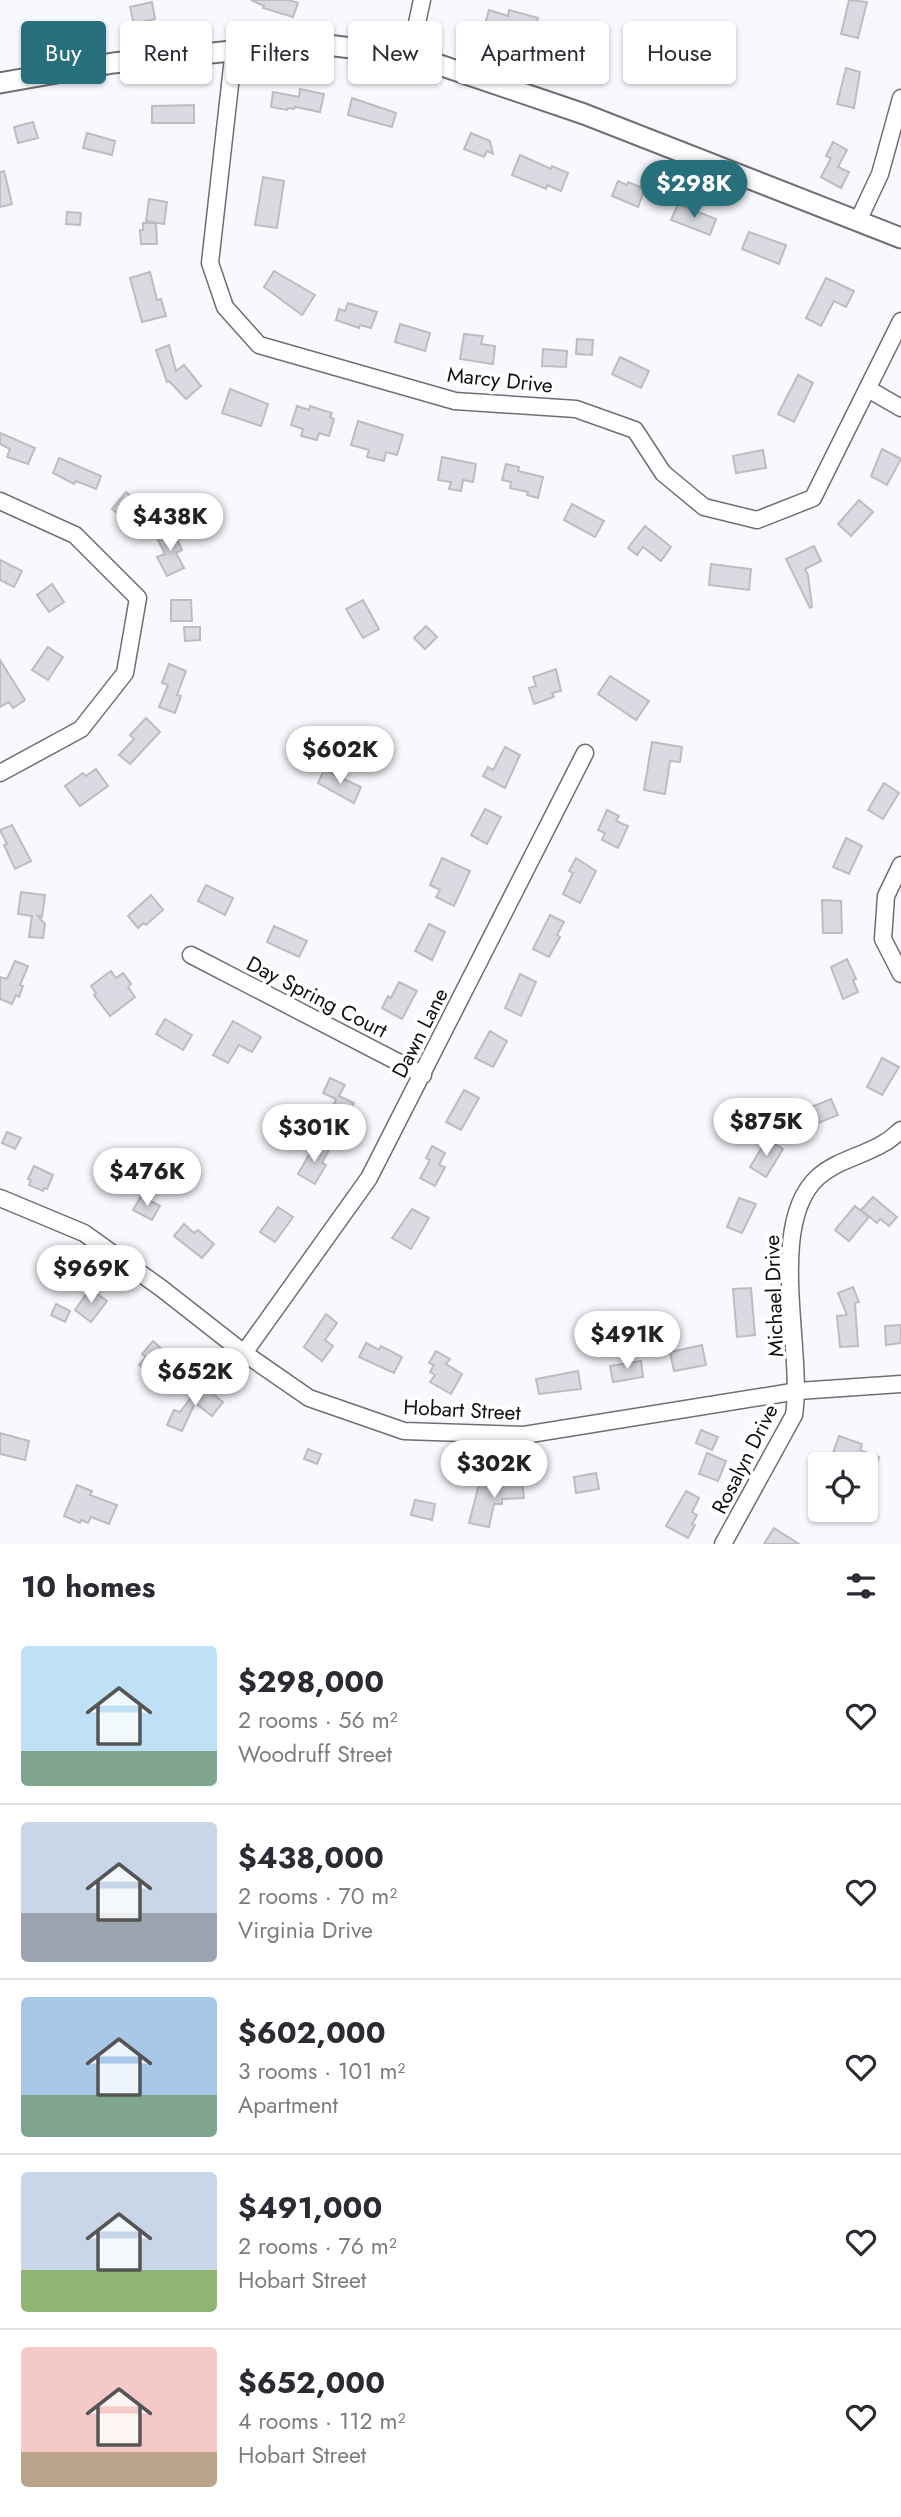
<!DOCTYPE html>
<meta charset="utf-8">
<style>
:root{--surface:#fff;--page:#f7f7f7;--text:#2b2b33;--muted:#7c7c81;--line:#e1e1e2;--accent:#276f7b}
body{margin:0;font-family:Jost,sans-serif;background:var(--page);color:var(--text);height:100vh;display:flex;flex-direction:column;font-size:26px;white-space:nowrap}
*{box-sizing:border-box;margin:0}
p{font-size:23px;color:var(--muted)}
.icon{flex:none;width:38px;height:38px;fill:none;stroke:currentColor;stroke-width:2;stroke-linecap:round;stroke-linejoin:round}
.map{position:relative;height:1544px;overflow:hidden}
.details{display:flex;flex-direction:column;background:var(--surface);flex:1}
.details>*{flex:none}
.guide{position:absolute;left:21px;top:21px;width:859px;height:63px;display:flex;gap:14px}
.tools{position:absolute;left:808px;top:1452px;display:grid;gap:14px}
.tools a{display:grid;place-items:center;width:70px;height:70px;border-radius:7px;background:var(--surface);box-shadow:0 2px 5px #0004;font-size:35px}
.price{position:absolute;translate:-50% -60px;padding:0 16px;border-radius:24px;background:#fff;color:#222;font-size:23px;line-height:46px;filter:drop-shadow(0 2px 4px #0008)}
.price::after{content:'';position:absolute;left:50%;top:42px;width:21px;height:16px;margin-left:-10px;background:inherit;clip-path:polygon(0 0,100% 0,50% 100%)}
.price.current{background:var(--accent);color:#fff}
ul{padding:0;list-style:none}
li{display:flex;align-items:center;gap:21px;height:175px;padding:0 21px}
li+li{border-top:2px solid var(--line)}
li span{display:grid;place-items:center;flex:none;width:196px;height:140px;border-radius:7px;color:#555}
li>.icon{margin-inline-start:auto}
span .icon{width:84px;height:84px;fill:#fffc;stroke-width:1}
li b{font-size:30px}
h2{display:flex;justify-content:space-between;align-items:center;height:84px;padding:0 21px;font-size:30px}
.chip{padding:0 24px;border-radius:7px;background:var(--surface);box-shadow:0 2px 5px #0004;font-size:24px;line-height:63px}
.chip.current{background:var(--accent);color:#fff}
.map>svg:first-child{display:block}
</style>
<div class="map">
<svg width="901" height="1544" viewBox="0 0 901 1544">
<rect width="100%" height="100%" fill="#f8f9fe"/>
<g fill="#dadbe2" stroke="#bcbdc3" stroke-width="2">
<polygon points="251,0 289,0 298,3 293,17 263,8 264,6"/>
<polygon points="849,0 867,2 858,38 841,34"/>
<polygon points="152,2 155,19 134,24 130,7"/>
<polygon points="489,10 508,16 509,10 538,18 533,36 505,27 501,40 482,34"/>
<polygon points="846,68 860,72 854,108 837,104"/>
<polygon points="300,89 324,94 320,112 295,107 294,109 288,108 287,110 271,107 273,92 299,97"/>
<polygon points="352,98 396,113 392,127 348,115"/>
<polygon points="194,105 194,123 152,123 152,106"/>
<polygon points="33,122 38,138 18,143 14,127"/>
<polygon points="87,133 115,141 112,155 83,148"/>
<polygon points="471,133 490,141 493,154 487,151 484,157 464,149"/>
<polygon points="833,142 847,150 838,167 849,172 841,188 821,177 831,158 826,156"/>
<polygon points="520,155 551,169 552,166 568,173 561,191 547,185 546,189 512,175"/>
<polygon points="4,171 12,204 0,207 0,172"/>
<polygon points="263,177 284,181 277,228 255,225"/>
<polygon points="618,181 627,185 628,182 645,189 638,207 612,196"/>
<polygon points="149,199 167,202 164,224 146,221"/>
<polygon points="678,204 716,219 710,235 671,220"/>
<polygon points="67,212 81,213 80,225 66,224"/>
<polygon points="143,223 156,223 157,244 141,244 140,230 143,230"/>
<polygon points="749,232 786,245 779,264 742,249"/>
<polygon points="274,271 315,295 302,315 264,287"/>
<polygon points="150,272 157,300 161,299 166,316 142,322 130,278"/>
<polygon points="826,278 854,291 846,307 834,301 821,326 806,318"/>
<polygon points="348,303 377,312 371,328 360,325 359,328 336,320 339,309 345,311"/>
<polygon points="400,324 430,333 425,351 395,342"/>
<polygon points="464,334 483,336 481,344 495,346 493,364 460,359"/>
<polygon points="577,339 593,340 592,355 576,354"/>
<polygon points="169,345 176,371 184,365 201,386 186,399 169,381 167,382 156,350"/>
<polygon points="543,349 567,351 566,367 542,366"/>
<polygon points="620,357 649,371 641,388 612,374"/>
<polygon points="798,375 813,383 794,422 778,414"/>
<polygon points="230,389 268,404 261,426 222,413"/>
<polygon points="297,406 309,410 310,406 332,413 330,417 334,419 329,436 319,433 317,440 301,436 303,429 291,425"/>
<polygon points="358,421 403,435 397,455 386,452 384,461 367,457 369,450 351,445"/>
<polygon points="0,433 35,448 28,464 7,457 10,449 0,444"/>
<polygon points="882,449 901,459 887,485 871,476"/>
<polygon points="763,450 766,468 736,473 733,456"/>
<polygon points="442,457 476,464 473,482 463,480 461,491 449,489 451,482 438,480"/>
<polygon points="59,458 101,476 96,489 76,481 74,484 53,473"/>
<polygon points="506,464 519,467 518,471 543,477 538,498 527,495 528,492 510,488 511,482 502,480"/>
<polygon points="126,492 149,512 137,525 124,514 121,517 112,509"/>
<polygon points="859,500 873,512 851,536 838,524"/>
<polygon points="572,504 604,521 595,537 564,520"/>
<polygon points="645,526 671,547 661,561 643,547 637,555 628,548"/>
<polygon points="171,528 182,550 176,553 184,568 167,576 157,557 165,554 156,536"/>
<polygon points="814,546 821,561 805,569 808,575 812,607 810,608 786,559"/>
<polygon points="0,560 22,571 14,587 0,580"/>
<polygon points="711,564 751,569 749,590 709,585"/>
<polygon points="52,584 64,602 49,612 37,595"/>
<polygon points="171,600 191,600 192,621 171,621"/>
<polygon points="363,600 379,629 363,638 346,609"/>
<polygon points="426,626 437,637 425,649 414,638"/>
<polygon points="184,627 200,627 200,640 185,641"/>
<polygon points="48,647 63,657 48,680 32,670"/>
<polygon points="0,660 25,700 13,708 9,702 0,707"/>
<polygon points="169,664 186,671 177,695 181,696 175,713 159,707 168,685 162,683"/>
<polygon points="556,669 561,691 552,693 554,697 534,704 529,688 536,686 533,677"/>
<polygon points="610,676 649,701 636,720 598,694"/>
<polygon points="146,718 160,732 130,764 119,755 134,739 130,735"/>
<polygon points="652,742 682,747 680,762 670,761 665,794 644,790"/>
<polygon points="505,747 520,755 505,788 483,776 488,767 493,770"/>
<polygon points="96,769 108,786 80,806 65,786 83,773 86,776"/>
<polygon points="324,770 361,787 354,803 318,783"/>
<polygon points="884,783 899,793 883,819 868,810"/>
<polygon points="485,809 501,817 487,844 471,835"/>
<polygon points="607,810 619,816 616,821 628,826 618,848 602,840 605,833 598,830"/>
<polygon points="12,825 31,861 15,869 4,845 7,844 0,830"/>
<polygon points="846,838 862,846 849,874 833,867"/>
<polygon points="442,858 470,871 454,906 436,897 440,890 430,885"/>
<polygon points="576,858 596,871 580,903 563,894 573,873 569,871"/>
<polygon points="206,885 233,898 225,915 198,901"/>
<polygon points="21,892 45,895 42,917 38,916 45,924 43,938 29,937 32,916 18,914"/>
<polygon points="151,895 163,910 146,925 144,923 138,928 128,916"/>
<polygon points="822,900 841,901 842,933 823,933"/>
<polygon points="550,915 564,922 557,935 560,937 549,957 533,949"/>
<polygon points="429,924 445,932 432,960 415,951"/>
<polygon points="274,926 307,941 299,957 267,942"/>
<polygon points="847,959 856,979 853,980 858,992 843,999 831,967"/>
<polygon points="15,961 28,966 20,985 23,986 19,997 16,995 12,1004 0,999 0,977 7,979"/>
<polygon points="111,971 116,978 123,973 131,984 128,987 135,997 110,1016 94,995 96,993 91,986"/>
<polygon points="520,974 536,982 521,1016 505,1008"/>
<polygon points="399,982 417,991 402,1019 382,1008 388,996 391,998"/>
<polygon points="165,1019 192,1035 183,1050 156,1034"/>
<polygon points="233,1021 261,1037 252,1052 239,1045 228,1063 213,1055"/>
<polygon points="490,1031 507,1041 493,1067 475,1058"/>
<polygon points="882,1058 899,1067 882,1095 867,1087"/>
<polygon points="330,1078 345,1085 339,1096 354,1103 345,1123 329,1116 336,1099 323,1093"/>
<polygon points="464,1090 479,1098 461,1130 446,1122"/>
<polygon points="831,1099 838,1115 801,1130 794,1114"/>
<polygon points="7,1132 21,1138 15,1149 2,1143"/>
<polygon points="767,1139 783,1149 766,1177 750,1167"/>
<polygon points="316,1143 329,1150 322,1163 326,1165 315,1184 298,1174"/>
<polygon points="432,1146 445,1153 439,1165 445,1167 435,1186 420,1178 430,1160 426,1158"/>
<polygon points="34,1166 53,1175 47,1189 44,1188 43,1191 29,1185 31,1180 28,1179"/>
<polygon points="141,1196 160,1206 152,1220 133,1210"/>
<polygon points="873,1197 897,1217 889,1226 880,1219 877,1223 861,1210"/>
<polygon points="739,1198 756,1204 742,1233 727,1227"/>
<polygon points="855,1206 869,1217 849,1241 835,1230"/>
<polygon points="278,1207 293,1217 275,1242 260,1232"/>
<polygon points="412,1209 429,1218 411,1249 392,1238"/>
<polygon points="184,1224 194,1233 198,1230 214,1244 202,1258 174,1236"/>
<polygon points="51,1253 66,1259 60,1273 45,1267"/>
<polygon points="853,1287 859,1302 855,1303 858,1346 840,1347 837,1316 847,1315 838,1293"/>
<polygon points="751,1288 755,1335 737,1337 733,1289"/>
<polygon points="90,1289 107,1301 91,1322 75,1310"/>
<polygon points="56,1304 70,1311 65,1322 51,1315"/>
<polygon points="326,1314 337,1323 325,1340 333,1346 322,1361 304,1347"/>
<polygon points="901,1325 901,1343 886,1345 885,1326"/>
<polygon points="153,1341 175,1361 163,1374 157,1369 151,1375 139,1365 146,1357 142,1354"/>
<polygon points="366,1343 379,1350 381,1346 402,1357 394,1373 359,1357"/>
<polygon points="702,1345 706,1365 674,1371 670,1352"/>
<polygon points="436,1351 450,1359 446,1364 462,1374 451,1394 430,1382 435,1375 430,1372 434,1365 429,1363"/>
<polygon points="641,1361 643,1377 613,1382 610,1366"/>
<polygon points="578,1371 581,1389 539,1394 536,1379"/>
<polygon points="201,1385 223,1402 212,1416 195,1403 182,1431 167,1425 174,1410 180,1412"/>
<polygon points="701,1430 718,1437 712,1450 696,1443"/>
<polygon points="0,1433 29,1441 25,1460 0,1454"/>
<polygon points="839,1436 862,1444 860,1450 879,1457 874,1471 866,1469 866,1465 855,1465 832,1456"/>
<polygon points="308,1449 321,1454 317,1464 304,1459"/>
<polygon points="707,1453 726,1461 718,1481 699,1474"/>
<polygon points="596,1473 599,1489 576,1493 574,1477"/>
<polygon points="522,1480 524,1498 502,1499 502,1504 494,1504 489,1527 469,1523 479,1484 500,1489 499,1481"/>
<polygon points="77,1485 92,1491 90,1495 117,1505 109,1524 91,1517 88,1523 81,1520 80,1523 64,1516"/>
<polygon points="686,1491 699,1498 692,1512 697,1515 692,1524 695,1525 688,1538 666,1526"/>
<polygon points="415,1500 435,1504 432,1520 411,1515"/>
<polygon points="774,1528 799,1544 764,1544"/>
</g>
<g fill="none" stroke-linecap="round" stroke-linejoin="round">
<g stroke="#6e6f74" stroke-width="19">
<g id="minor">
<polyline points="234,49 210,263 225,307 259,345 455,401 576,409 635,430 663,473 704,507 757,520 813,498 901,321"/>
<polyline points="410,55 422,0"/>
<polyline points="858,221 880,174 901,98"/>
<polyline points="868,389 901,408"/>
<polyline points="0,501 75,535 138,598 125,673 81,729 0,773"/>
<polyline points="901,865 886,896 883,939 901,974"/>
<polyline points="191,955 423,1075"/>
<polyline points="0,1198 84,1233 161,1288 244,1353 309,1398 404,1431 524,1435 798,1391 901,1384"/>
<polyline points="244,1353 369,1178 585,753"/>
<path d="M723 1544 794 1415C804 1350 766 1224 818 1177 837 1160 863 1156 884 1143 890 1140 896 1134 901 1130"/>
</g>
</g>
<g stroke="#6e6f74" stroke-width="23">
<polyline id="tertiary" points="0,83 113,63 310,43 410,55 584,114 901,238"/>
</g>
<use href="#minor" stroke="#fff" stroke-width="16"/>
<use href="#tertiary" stroke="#fff" stroke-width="19"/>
</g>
<g text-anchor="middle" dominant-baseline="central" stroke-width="7" stroke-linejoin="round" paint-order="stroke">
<g font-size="21" fill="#0f0f11" stroke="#fff">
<text transform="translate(500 380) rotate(6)">Marcy Drive</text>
<text transform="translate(317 997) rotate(27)">Day Spring Court</text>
<text transform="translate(420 1033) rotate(-63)">Dawn Lane</text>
<text transform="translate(774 1296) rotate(-92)">Michael Drive</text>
<text transform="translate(462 1410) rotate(3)">Hobart Street</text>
<text transform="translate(745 1459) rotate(-63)">Rosalyn Drive</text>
</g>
</g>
</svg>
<div class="tools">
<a><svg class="icon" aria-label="locate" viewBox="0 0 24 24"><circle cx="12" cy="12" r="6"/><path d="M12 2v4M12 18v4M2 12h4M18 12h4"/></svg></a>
</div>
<b class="price current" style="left:694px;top:220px">$298K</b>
<b class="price" style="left:170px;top:553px">$438K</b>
<b class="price" style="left:340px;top:786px">$602K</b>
<b class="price" style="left:766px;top:1158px">$875K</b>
<b class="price" style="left:314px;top:1164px">$301K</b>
<b class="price" style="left:147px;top:1208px">$476K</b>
<b class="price" style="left:91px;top:1305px">$969K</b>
<b class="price" style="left:627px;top:1371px">$491K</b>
<b class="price" style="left:195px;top:1408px">$652K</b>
<b class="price" style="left:494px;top:1500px">$302K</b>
<div class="guide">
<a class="chip current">Buy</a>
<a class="chip">Rent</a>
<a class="chip">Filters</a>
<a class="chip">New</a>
<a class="chip">Apartment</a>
<a class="chip">House</a>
</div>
</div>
<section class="details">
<h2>10 homes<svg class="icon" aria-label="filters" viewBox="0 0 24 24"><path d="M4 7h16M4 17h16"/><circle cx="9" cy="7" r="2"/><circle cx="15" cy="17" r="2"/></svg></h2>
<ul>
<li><span style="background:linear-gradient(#bfe0f5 75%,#7fa58c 0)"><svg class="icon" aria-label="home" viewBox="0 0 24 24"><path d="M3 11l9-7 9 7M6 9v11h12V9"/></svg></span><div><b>$298,000</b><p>2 rooms · 56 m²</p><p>Woodruff Street</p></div><svg class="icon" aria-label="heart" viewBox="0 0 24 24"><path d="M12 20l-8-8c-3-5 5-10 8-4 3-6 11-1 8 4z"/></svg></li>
<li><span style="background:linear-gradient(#c9d6e8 65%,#9aa5b1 0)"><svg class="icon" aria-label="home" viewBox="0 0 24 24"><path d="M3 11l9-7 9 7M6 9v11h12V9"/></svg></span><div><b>$438,000</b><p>2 rooms · 70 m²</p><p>Virginia Drive</p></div><svg class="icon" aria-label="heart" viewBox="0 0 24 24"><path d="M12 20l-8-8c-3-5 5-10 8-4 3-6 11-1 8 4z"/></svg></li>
<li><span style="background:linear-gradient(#a9c7e8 70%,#7fa58c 0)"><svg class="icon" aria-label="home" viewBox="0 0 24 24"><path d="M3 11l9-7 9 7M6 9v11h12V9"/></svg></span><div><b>$602,000</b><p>3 rooms · 101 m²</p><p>Apartment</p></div><svg class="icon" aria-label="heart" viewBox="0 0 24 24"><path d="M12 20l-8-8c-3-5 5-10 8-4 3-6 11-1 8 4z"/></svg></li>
<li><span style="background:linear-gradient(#c9d6e8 70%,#8fb573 0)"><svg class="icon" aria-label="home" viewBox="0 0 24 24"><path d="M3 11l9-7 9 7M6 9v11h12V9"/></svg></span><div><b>$491,000</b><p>2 rooms · 76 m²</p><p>Hobart Street</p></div><svg class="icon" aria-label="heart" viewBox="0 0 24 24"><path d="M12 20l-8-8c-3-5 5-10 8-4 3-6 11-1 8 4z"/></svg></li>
<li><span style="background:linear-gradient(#f6c9c9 75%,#b9a48a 0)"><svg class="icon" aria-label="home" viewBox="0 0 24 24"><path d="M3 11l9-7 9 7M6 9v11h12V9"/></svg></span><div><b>$652,000</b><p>4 rooms · 112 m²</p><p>Hobart Street</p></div><svg class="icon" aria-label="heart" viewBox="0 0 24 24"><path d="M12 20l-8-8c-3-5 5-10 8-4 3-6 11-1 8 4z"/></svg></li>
</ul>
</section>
